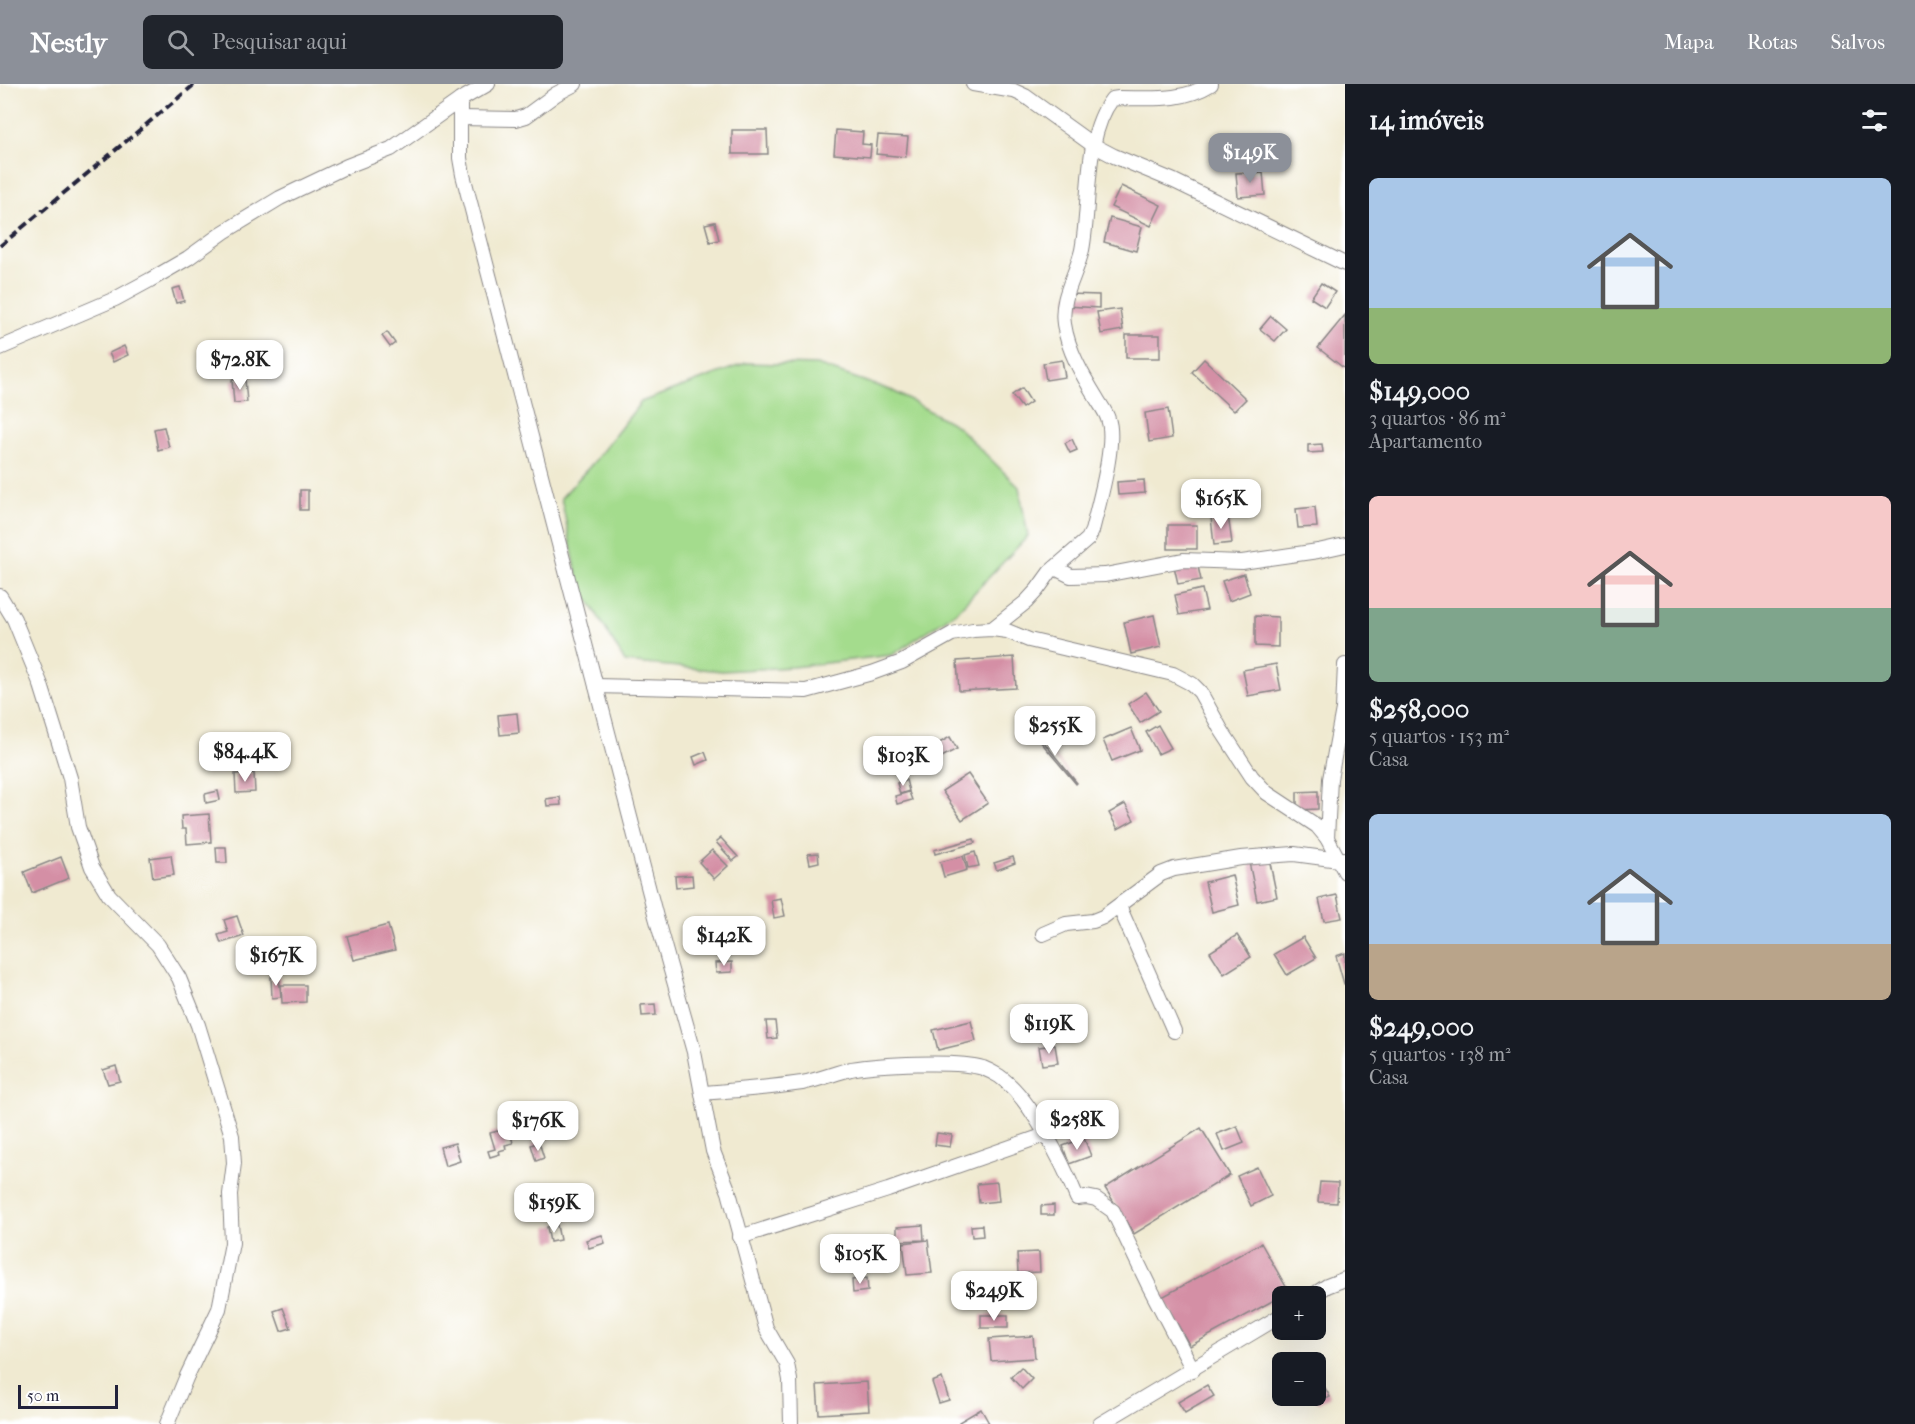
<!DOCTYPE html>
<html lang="pt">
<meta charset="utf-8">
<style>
:root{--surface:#171b24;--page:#20242c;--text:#f1f3f6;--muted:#9ea1a6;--accent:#8c9099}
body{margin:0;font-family:"IM FELL French Canon",serif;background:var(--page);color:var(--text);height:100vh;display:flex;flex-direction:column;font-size:22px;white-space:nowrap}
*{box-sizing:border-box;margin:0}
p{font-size:20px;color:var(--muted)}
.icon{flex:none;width:33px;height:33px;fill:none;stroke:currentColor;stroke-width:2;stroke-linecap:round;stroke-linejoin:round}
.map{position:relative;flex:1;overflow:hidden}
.details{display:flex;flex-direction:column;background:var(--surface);width:570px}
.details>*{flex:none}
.controls{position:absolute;left:1272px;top:1202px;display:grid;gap:12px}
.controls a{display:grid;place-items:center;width:54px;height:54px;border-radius:9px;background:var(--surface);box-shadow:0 6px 24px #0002;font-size:30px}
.scale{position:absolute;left:18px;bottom:15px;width:100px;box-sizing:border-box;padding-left:6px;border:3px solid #22223b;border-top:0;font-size:16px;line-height:21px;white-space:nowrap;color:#22223b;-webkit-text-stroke:4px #fff;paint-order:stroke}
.price{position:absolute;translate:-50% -51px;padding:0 14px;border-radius:12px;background:#fff;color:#222;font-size:20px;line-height:39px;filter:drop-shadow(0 2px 3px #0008)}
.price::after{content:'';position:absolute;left:50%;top:36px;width:18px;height:14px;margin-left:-9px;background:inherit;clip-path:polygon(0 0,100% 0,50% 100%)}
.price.selected{background:var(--accent);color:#fff}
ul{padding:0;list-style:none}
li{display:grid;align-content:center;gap:12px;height:318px;padding:0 24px}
li span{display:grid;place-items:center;height:186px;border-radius:9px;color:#555}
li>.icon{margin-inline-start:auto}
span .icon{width:108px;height:108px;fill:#fffc;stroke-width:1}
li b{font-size:26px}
h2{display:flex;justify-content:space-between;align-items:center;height:72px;padding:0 24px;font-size:26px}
header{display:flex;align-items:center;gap:36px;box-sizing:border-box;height:84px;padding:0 30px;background:var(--accent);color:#fff}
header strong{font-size:28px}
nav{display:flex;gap:33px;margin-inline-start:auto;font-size:21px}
.search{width:420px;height:54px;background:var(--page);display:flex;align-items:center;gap:15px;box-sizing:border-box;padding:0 21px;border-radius:9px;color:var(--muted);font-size:22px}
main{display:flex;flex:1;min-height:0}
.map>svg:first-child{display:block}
</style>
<header>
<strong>Nestly</strong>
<div class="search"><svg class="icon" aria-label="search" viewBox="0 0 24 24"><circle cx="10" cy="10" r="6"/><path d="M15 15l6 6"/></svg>Pesquisar aqui</div>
<nav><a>Mapa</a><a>Rotas</a><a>Salvos</a></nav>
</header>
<main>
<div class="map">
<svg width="1345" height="1340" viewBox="0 0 1345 1340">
<rect width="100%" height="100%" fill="#fff"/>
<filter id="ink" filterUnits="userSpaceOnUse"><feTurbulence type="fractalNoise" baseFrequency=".0167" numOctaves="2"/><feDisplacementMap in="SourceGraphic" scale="12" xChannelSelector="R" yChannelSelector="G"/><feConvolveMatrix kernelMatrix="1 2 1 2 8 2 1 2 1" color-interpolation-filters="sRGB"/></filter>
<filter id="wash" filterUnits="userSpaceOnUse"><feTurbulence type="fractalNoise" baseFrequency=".008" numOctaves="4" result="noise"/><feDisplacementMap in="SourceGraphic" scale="24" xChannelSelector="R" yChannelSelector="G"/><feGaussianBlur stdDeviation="1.35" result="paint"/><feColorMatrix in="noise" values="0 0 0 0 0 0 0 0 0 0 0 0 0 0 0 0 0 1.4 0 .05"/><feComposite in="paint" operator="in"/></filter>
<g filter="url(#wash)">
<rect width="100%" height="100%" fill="#f0ead1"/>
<polygon fill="#a4dc8d" stroke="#637f64" stroke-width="1.5" points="746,279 817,281 893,307 957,342 1019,403 1028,452 956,528 892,571 793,583 722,587 625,578 579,500 561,414 593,379 641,318"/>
<g id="blocks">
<g fill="#d48fa5">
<polygon points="732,46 767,46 768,70 732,70"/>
<polygon points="836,46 863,48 862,60 871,61 870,73 834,70"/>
<polygon points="878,51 908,53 906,73 876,70"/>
<polygon points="1263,88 1265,111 1238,113 1236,89"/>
<polygon points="1121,102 1161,121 1151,142 1111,123"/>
<polygon points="1110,134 1142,143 1136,167 1104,158"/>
<polygon points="715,138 719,156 710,158 705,140"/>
<polygon points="1321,199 1335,208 1325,223 1311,214"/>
<polygon points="180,203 184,217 176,219 172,205"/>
<polygon points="1068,210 1099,211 1099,224 1067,222"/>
<polygon points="1120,225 1123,246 1101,250 1097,228"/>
<polygon points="1345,231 1345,285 1318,264"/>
<polygon points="1271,232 1286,245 1275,257 1260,245"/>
<polygon points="387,248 395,259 390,263 382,252"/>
<rect x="1126" y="251" width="34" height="23"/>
<polygon points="124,262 128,271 113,278 109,269"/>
<polygon points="1204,275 1246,315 1234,327 1192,288"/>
<polygon points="1062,276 1065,293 1046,296 1043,279"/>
<polygon points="245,295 247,318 234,319 232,296"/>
<polygon points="1022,304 1031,318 1022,324 1012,311"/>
<polygon points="1168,325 1172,354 1149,358 1145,329"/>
<polygon points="164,343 169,363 158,366 154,345"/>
<polygon points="1072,355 1077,366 1070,369 1065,359"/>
<polygon points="1322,360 1323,368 1308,369 1308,361"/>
<polygon points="1144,396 1145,409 1118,411 1117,398"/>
<rect x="300" y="406" width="8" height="20"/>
<polygon points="1315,423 1317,443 1298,444 1296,425"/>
<polygon points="1228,431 1232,459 1214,461 1211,433"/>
<rect x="1168" y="441" width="29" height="24"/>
<polygon points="1197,478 1201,496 1178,500 1174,482"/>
<polygon points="1244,490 1250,509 1229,517 1222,497"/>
<polygon points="1202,505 1207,526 1179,531 1175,511"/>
<polygon points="1154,531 1161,563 1131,570 1124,538"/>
<polygon points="1255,532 1278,533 1278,563 1255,562"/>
<polygon points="1014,573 1016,604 959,607 957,577"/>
<polygon points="1276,580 1281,606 1248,612 1243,586"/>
<polygon points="1146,608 1159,627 1140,639 1128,620"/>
<polygon points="517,629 519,649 500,651 498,631"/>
<polygon points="1158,641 1171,664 1158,670 1146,648"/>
<polygon points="1131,644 1140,666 1112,677 1103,656"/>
<polygon points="1037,650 1077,699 1076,700 1035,651"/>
<polygon points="950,653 957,665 936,676 930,664"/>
<polygon points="888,658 895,674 886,678 879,663"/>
<polygon points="705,668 708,676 696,681 693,673"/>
<polygon points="254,689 255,708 236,709 235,690"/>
<polygon points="968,690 988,719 962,736 942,707"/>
<polygon points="906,696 909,707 900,710 897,699"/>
<polygon points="218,707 220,716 206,719 205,710"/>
<polygon points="1318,707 1318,725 1297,726 1297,708"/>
<polygon points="909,708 912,716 897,720 895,712"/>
<polygon points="560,713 561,721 547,722 546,715"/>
<polygon points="1125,720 1134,736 1118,745 1109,729"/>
<polygon points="209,730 211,758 187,760 186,745 182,745 181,732"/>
<polygon points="721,754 738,773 733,777 716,758"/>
<polygon points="974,755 975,759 935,770 934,766"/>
<polygon points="216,763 226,763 227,779 217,779"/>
<polygon points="712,766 728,782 714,795 699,778"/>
<polygon points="975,768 979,782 968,784 965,771"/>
<polygon points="818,769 819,778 810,780 808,770"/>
<polygon points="171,771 174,791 153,794 150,774"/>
<polygon points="963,772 967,786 944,793 940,778"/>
<polygon points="61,773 69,794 32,809 24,788"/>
<polygon points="1013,773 1015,779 997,786 994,779"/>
<polygon points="1269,774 1277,813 1257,817 1249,778"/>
<polygon points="692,791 693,802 676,804 675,792"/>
<polygon points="1232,791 1239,821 1212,828 1205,798"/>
<polygon points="1337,811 1342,834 1324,837 1319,815"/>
<polygon points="781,814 785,832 774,834 771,816"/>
<polygon points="237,832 244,852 221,859 218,851 228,848 224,836"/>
<polygon points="388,841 395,866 354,876 347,852"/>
<polygon points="1237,851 1251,873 1224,890 1210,868"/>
<polygon points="1303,853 1316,874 1287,891 1274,870"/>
<polygon points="1345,869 1345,900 1344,900 1336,872"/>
<polygon points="732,878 732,888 716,889 715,879"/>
<polygon points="271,893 279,893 281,913 272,914"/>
<polygon points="281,901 306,901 306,918 282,919"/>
<polygon points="655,920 656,931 642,932 641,921"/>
<polygon points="766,937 775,937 777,954 768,955"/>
<polygon points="971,937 976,957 938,966 933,946"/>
<polygon points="1055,961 1058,979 1042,981 1039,963"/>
<polygon points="116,982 120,997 108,1000 103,986"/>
<polygon points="1237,1042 1244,1059 1224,1067 1217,1050"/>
<polygon points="509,1044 513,1059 505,1061 506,1065 499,1067 500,1070 490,1073 488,1067 495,1065 490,1049"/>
<polygon points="1201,1044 1230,1091 1134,1150 1105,1104"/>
<polygon points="937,1049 952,1051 950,1063 935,1061"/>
<polygon points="1084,1054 1091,1072 1069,1080 1063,1062"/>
<polygon points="539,1058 544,1074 536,1077 531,1061"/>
<polygon points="455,1059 460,1077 445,1082 440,1063"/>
<polygon points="1257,1083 1271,1112 1251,1122 1237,1092"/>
<polygon points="997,1098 999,1117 979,1119 977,1100"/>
<polygon points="1320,1098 1338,1099 1337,1119 1318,1118"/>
<polygon points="1054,1121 1054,1131 1041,1131 1041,1122"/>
<polygon points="557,1141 560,1156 550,1158 547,1143"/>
<polygon points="923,1141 924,1156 897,1157 897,1143"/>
<polygon points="982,1141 983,1152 972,1153 971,1142"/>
<polygon points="602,1151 605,1159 589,1164 586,1156"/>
<polygon points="928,1156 932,1189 907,1191 903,1159"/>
<polygon points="1261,1159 1289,1208 1190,1262 1162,1213"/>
<polygon points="862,1160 863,1170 848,1172 847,1161"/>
<polygon points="1039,1168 1040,1188 1018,1189 1017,1169"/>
<polygon points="867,1194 868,1207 853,1209 852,1196"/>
<polygon points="283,1224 291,1244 281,1247 274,1227"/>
<rect x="981" y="1231" width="27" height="13"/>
<polygon points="1033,1252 1035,1274 991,1277 989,1255"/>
<polygon points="1021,1283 1032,1295 1022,1305 1011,1293"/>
<polygon points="942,1294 949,1316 939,1319 932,1298"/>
<polygon points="867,1298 869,1327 819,1330 817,1301"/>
<polygon points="1323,1300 1330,1313 1318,1319 1314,1311 1316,1303"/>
<polygon points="1207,1301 1214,1312 1185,1329 1178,1318"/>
<polygon points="981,1325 989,1339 960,1340 959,1338"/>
</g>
</g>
</g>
<g filter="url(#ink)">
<use href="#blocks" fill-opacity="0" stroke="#898686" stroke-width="1.5"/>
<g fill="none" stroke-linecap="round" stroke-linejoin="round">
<g stroke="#898686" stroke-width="16">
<g id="minor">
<polyline points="973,0 1014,7 1025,12 1093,61 1114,72 1174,97 1345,180"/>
<polyline points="460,16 460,74 463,91 656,833 694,968 713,1067 729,1108 766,1244 787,1280 790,1296 791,1340"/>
<polyline points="460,34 516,35 526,32 556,10 575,0"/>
<polyline points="0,264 115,215 150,196 188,174 224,148 280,114 347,82 391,65 460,16 488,0"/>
<polyline points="1055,484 1071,492 1105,491 1183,476 1242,478 1318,467 1345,461"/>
<polyline points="0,512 14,535 41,601 70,694 78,743 92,783 109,811 158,861 179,894 198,941 232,1052 234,1079 230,1110 232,1159 219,1225 186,1294 167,1340"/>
<path d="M992 545 1026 518 1037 506 1050 488 1088 455 1092 447C1098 422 1117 358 1108 335 1106 328 1101 322 1097 315 1083 292 1068 267 1064 240 1060 213 1076 192 1082 166 1091 120 1083 53 1112 15L1119 14C1152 14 1182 18 1211 0"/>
<polyline points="596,602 806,607 872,589 902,578 952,550 973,546 992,545 1007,547 1029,556 1173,590 1192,600 1200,608 1220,644 1252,693 1267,709 1317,742 1327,754 1345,788"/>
<polyline points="1327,754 1330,695 1343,625 1345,581"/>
<polyline points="1119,822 1174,947"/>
<polyline points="1043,850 1066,840 1093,837 1103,833 1161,790 1174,785 1241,774 1294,770 1339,776 1344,775"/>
<path d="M703 1009C736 1006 769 1004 802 999 819 996 835 989 851 985 878 980 958 976 983 984 988 986 994 989 999 992 1030 1013 1063 1079 1077 1114L1086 1113 1096 1115 1113 1127 1148 1200 1193 1286"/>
<polyline points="740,1153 888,1106 1045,1051"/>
<polyline points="1312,1212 1327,1202 1345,1195"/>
<polyline points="1100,1340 1282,1231"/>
</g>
</g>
<use href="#minor" stroke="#fff" stroke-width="14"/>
<polyline stroke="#22223b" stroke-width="4" stroke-dasharray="9 4.5" stroke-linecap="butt" points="0,162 195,0"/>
</g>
</g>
</svg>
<div class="controls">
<a>+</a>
<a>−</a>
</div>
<div class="scale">50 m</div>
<b class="price selected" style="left:1250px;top:100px">$149K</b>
<b class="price" style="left:240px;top:307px">$72.8K</b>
<b class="price" style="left:1221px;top:446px">$165K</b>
<b class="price" style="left:1055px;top:673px">$255K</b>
<b class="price" style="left:245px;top:699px">$84.4K</b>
<b class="price" style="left:903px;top:703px">$103K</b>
<b class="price" style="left:724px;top:883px">$142K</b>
<b class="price" style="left:276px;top:903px">$167K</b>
<b class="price" style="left:1049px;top:971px">$119K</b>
<b class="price" style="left:1077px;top:1067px">$258K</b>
<b class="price" style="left:538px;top:1068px">$176K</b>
<b class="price" style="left:554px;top:1150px">$159K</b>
<b class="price" style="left:860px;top:1201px">$105K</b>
<b class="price" style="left:994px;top:1238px">$249K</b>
</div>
<section class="details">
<h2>14 imóveis<svg class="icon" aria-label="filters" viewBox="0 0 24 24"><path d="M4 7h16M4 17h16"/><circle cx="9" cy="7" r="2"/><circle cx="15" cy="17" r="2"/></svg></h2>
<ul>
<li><span style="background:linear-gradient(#a9c7e8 70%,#8fb573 0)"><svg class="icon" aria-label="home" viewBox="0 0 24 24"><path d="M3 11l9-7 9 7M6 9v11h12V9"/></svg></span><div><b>$149,000</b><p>3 quartos · 86 m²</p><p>Apartamento</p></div></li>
<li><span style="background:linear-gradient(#f6c9c9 60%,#7fa58c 0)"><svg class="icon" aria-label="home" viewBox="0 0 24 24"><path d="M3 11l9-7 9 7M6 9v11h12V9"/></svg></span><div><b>$258,000</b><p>5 quartos · 153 m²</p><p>Casa</p></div></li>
<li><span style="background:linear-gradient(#a9c7e8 70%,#b9a48a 0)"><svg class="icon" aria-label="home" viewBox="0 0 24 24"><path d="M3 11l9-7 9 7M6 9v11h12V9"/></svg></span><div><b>$249,000</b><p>5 quartos · 138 m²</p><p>Casa</p></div></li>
</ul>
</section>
</main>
